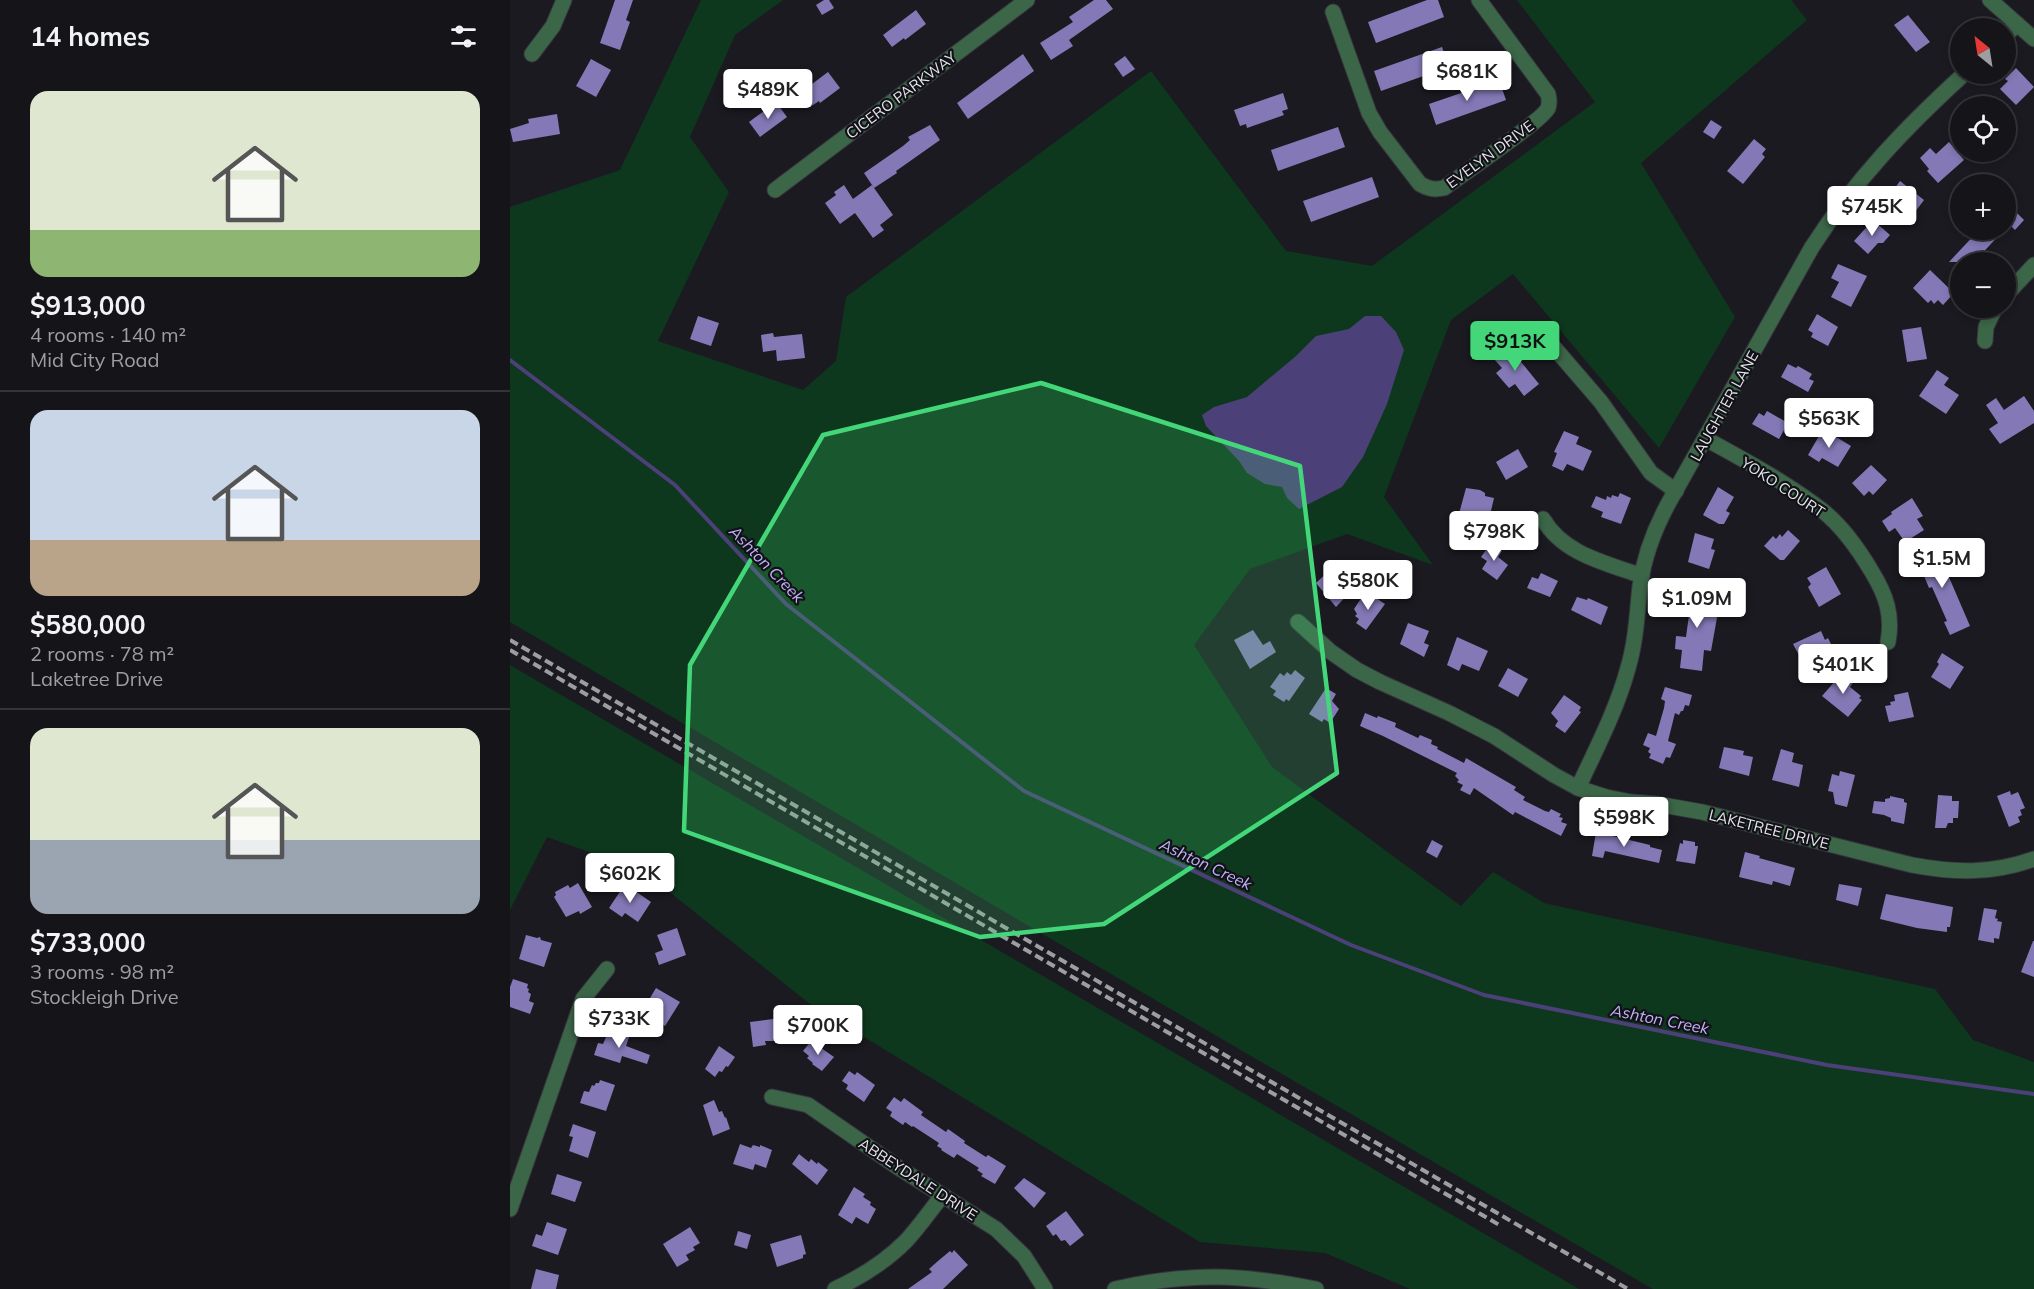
<!DOCTYPE html>
<meta charset="utf-8">
<style>
:root{--surface:#141419;--page:#212126;--text:#f1f3f6;--muted:#9d9ea2;--line:#333338;--accent:#44d77a}
body{margin:0;font-family:Mulish,sans-serif;background:var(--page);color:var(--text);height:100vh;display:flex;flex-direction:column;font-size:22px;white-space:nowrap}
*{box-sizing:border-box;margin:0}
p{font-size:20px;color:var(--muted)}
.icon{flex:none;width:33px;height:33px;fill:none;stroke:currentColor;stroke-width:2;stroke-linecap:round;stroke-linejoin:round}
.map{position:relative;flex:1;overflow:hidden}
.panel{display:flex;flex-direction:column;background:var(--surface);width:510px}
.panel>*{flex:none}
.needle{width:39px;rotate:330deg}
.fabs{position:absolute;left:1440px;top:18px;display:grid;gap:12px}
.fabs a{display:grid;place-items:center;width:66px;height:66px;border-radius:50%;background:var(--surface);box-shadow:0 3px 9px #0003,0 0 0 2px var(--line);font-size:30px}
.price{position:absolute;translate:-50% -51px;padding:0 14px;border-radius:6px;background:#fff;color:#222;font-size:20px;line-height:39px;filter:drop-shadow(0 2px 3px #0008)}
.price::after{content:'';position:absolute;left:50%;top:36px;width:18px;height:14px;margin-left:-9px;background:inherit;clip-path:polygon(0 0,100% 0,50% 100%)}
.price.active{background:var(--accent);color:#111}
ul{padding:0;list-style:none}
li{display:grid;align-content:center;gap:12px;height:318px;padding:0 30px}
li+li{border-top:2px solid var(--line)}
li span{display:grid;place-items:center;height:186px;border-radius:18px;color:#555}
li>.icon{margin-inline-start:auto}
span .icon{width:108px;height:108px;fill:#fffc;stroke-width:1}
li b{font-size:26px}
h2{display:flex;justify-content:space-between;align-items:center;height:72px;padding:0 30px;font-size:26px}
main{display:flex;flex:1;min-height:0}
.map>svg:first-child{display:block}
</style>
<main>
<section class="panel">
<h2>14 homes<svg class="icon" aria-label="filters" viewBox="0 0 24 24"><path d="M4 7h16M4 17h16"/><circle cx="9" cy="7" r="2"/><circle cx="15" cy="17" r="2"/></svg></h2>
<ul>
<li><span style="background:linear-gradient(#dfe7d0 75%,#8fb573 0)"><svg class="icon" aria-label="home" viewBox="0 0 24 24"><path d="M3 11l9-7 9 7M6 9v11h12V9"/></svg></span><div><b>$913,000</b><p>4 rooms · 140 m²</p><p>Mid City Road</p></div></li>
<li><span style="background:linear-gradient(#c9d6e8 70%,#b9a48a 0)"><svg class="icon" aria-label="home" viewBox="0 0 24 24"><path d="M3 11l9-7 9 7M6 9v11h12V9"/></svg></span><div><b>$580,000</b><p>2 rooms · 78 m²</p><p>Laketree Drive</p></div></li>
<li><span style="background:linear-gradient(#dfe7d0 60%,#9aa5b1 0)"><svg class="icon" aria-label="home" viewBox="0 0 24 24"><path d="M3 11l9-7 9 7M6 9v11h12V9"/></svg></span><div><b>$733,000</b><p>3 rooms · 98 m²</p><p>Stockleigh Drive</p></div></li>
</ul>
</section>
<div class="map">
<svg width="1524" height="1289" viewBox="0 0 1524 1289">
<rect width="100%" height="100%" fill="#1b1a21"/>
<g fill="#0e381d">
<polygon points="191,0 273,0 225,35 180,137 219,192 148,341 293,390 326,361 336,297 641,71 776,251 862,266 1085,102 1007,0 1281,0 1297,20 1131,163 1225,317 1149,448 1003,274 941,320 874,497 923,565 837,534 740,569 684,645 762,767 951,906 983,872 1034,903 1425,989 1463,1040 1524,1062 1524,1289 1143,1289 729,1049 0,622 0,207 110,170"/>
<polygon points="0,665 1069,1289 900,1289 815,1253 690,1242 300,1004 133,871 37,837 0,910"/>
</g>
<polygon fill="#4c4078" points="855,316 871,316 886,332 894,350 877,404 853,457 832,487 789,509 777,498 772,487 755,484 737,473 729,461 696,426 692,415 704,407 737,397 786,356 806,336 839,329"/>
<g fill="none" stroke-linecap="round" stroke-linejoin="round">
<polyline stroke="#4c4078" stroke-width="4" points="0,360 165,485 276,604 514,791 841,945 974,995 1317,1065 1524,1094"/>
</g>
<g fill="#8479b6">
<polygon points="105,0 123,0 116,20 120,22 110,50 90,43"/>
<polygon points="314,0 319,0 324,8 312,15 306,5"/>
<polygon points="584,0 596,0 603,9 559,40 563,46 541,60 530,43 563,22 559,17"/>
<polygon points="917,0 928,0 934,17 866,43 858,22"/>
<polygon points="406,10 416,24 395,40 394,38 382,47 373,35"/>
<polygon points="1398,15 1420,42 1406,52 1384,25"/>
<polygon points="932,47 939,67 871,91 864,71"/>
<polygon points="513,54 524,71 458,119 447,103"/>
<polygon points="615,56 625,69 613,77 604,64"/>
<polygon points="81,59 101,70 86,97 66,86"/>
<polygon points="1506,68 1524,87 1506,105 1490,89 1498,81 1495,79"/>
<polygon points="318,72 330,88 310,103 309,101 300,107 290,93"/>
<polygon points="989,80 996,100 926,125 919,104"/>
<polygon points="773,93 778,109 772,111 774,115 737,128 736,124 730,126 724,110"/>
<polygon points="266,102 277,117 250,137 239,122"/>
<polygon points="47,114 50,134 3,142 0,129 19,123 18,119"/>
<polygon points="1201,120 1212,127 1204,139 1193,132"/>
<polygon points="420,125 430,140 386,171 387,173 364,188 354,173 393,146 400,140 398,137"/>
<polygon points="828,127 835,147 768,171 761,150"/>
<polygon points="1244,139 1256,149 1252,154 1255,157 1233,184 1217,171"/>
<polygon points="1439,142 1454,160 1428,183 1417,171 1419,169 1410,158 1420,148 1426,154"/>
<polygon points="862,177 869,197 801,222 793,201"/>
<polygon points="1390,181 1414,200 1402,216 1385,203 1389,198 1382,192"/>
<polygon points="334,185 343,199 362,185 383,215 370,225 374,230 363,238 345,213 330,224 315,203 326,195 324,192"/>
<polygon points="1496,202 1514,220 1505,230 1496,221"/>
<polygon points="1363,220 1380,235 1373,243 1368,243 1358,254 1344,241"/>
<polygon points="1469,230 1494,230 1464,262 1439,262"/>
<polygon points="1328,264 1357,276 1341,307 1321,297 1329,282 1321,278"/>
<polygon points="1420,270 1444,293 1433,305 1428,300 1424,304 1421,300 1418,303 1403,288"/>
<polygon points="1307,314 1328,327 1318,346 1301,337 1303,333 1298,330"/>
<polygon points="188,316 209,323 201,346 180,339"/>
<polygon points="1411,327 1417,359 1397,362 1392,330"/>
<polygon points="263,333 264,337 292,334 295,358 267,361 266,350 253,352 251,335"/>
<polygon points="999,347 1029,384 1014,396 1005,384 999,388 986,373 992,368 984,359"/>
<polygon points="1278,364 1286,368 1288,366 1302,374 1299,379 1304,381 1298,392 1271,377"/>
<polygon points="1427,370 1439,378 1434,385 1449,395 1436,414 1409,396"/>
<polygon points="1514,396 1524,411 1524,423 1490,444 1479,429 1488,423 1476,405 1486,398 1494,410"/>
<polygon points="1257,411 1278,423 1269,439 1242,424 1249,413 1254,416"/>
<polygon points="1313,429 1341,446 1328,467 1312,458 1309,462 1298,455"/>
<polygon points="1054,431 1069,437 1066,444 1082,451 1073,471 1057,464 1053,471 1042,466 1047,453 1044,452"/>
<polygon points="1008,449 1018,467 996,480 986,462"/>
<polygon points="1361,465 1377,480 1363,495 1359,491 1354,496 1342,483"/>
<polygon points="1208,487 1224,497 1216,511 1220,513 1214,524 1209,524 1193,515"/>
<polygon points="956,488 970,490 975,493 975,496 984,498 977,528 947,521"/>
<polygon points="1110,493 1121,498 1111,524 1091,517 1093,512 1081,507 1086,496 1096,500 1097,496 1101,498 1102,495 1108,497"/>
<polygon points="1402,498 1413,516 1407,519 1414,530 1395,542 1385,528 1379,532 1372,521 1382,514 1381,512"/>
<polygon points="1278,530 1290,541 1274,560 1270,560 1254,546 1263,536 1266,539 1270,534 1272,537"/>
<polygon points="1185,533 1204,539 1201,549 1205,550 1199,569 1178,562"/>
<polygon points="981,543 992,551 988,557 998,565 987,580 972,569 977,561 971,557"/>
<polygon points="1426,547 1460,626 1440,635 1434,622 1437,621 1422,587 1419,588 1412,571 1405,574 1399,561 1406,558 1405,557"/>
<polygon points="1316,567 1331,594 1309,607 1298,587 1301,584 1297,578"/>
<polygon points="822,568 836,583 833,585 840,592 826,607 806,583"/>
<polygon points="1031,573 1048,581 1040,597 1017,588 1022,577 1028,579"/>
<polygon points="1183,584 1202,587 1193,601 1208,612 1201,651 1194,650 1192,671 1170,668 1172,650 1165,649 1166,636 1176,637 1179,615 1169,614 1171,600 1179,601"/>
<polygon points="863,596 875,604 856,630 846,623 849,619 845,616 847,614 844,609 852,597 858,602"/>
<polygon points="1067,597 1077,600 1078,598 1098,607 1091,625 1061,610"/>
<polygon points="898,623 919,631 914,643 919,645 914,657 890,644"/>
<polygon points="743,630 753,645 760,641 766,652 740,669 724,640"/>
<polygon points="1311,631 1315,640 1318,638 1323,648 1297,661 1294,655 1290,657 1283,644"/>
<polygon points="947,637 978,651 969,671 952,664 949,671 937,665"/>
<polygon points="1432,653 1454,667 1440,689 1421,677 1429,664 1427,662"/>
<polygon points="998,668 1018,679 1008,697 988,686"/>
<polygon points="785,670 795,678 779,701 776,699 774,702 763,695 766,691 760,687 770,673 774,676 777,672 781,675"/>
<polygon points="1333,672 1344,681 1340,687 1351,696 1349,698 1352,700 1338,717 1312,696"/>
<polygon points="1155,687 1182,695 1179,706 1175,705 1173,711 1171,711 1169,715 1165,713 1158,741 1166,744 1160,758 1156,757 1153,764 1139,758 1141,754 1138,752 1140,748 1133,745 1138,733 1146,736 1154,708 1155,701 1151,699"/>
<polygon points="816,688 826,694 822,701 829,709 820,723 814,719 812,722 799,714"/>
<polygon points="1398,692 1404,717 1379,722 1375,706 1381,705 1380,702 1385,701 1384,695"/>
<polygon points="1054,695 1071,707 1069,711 1071,712 1055,733 1045,726 1048,721 1041,713"/>
<polygon points="855,713 867,718 868,716 886,723 885,727 908,738 910,735 922,740 921,744 928,747 927,749 954,763 956,758 1006,787 1004,790 1015,797 1013,800 1035,811 1039,812 1041,809 1051,814 1049,817 1053,818 1051,822 1057,824 1051,836 1005,812 1003,815 964,788 960,795 950,790 953,785 947,782 949,780 945,776 947,773 873,736 850,726"/>
<polygon points="1214,747 1234,751 1233,755 1243,757 1239,776 1209,768"/>
<polygon points="1271,749 1284,753 1282,762 1293,765 1289,787 1262,780"/>
<polygon points="1330,771 1345,775 1337,807 1325,804 1323,792 1318,791 1322,774 1329,776"/>
<polygon points="1500,791 1501,795 1508,792 1515,808 1510,810 1512,815 1508,817 1510,822 1499,827 1487,796"/>
<polygon points="1428,795 1442,796 1442,801 1449,801 1448,818 1443,818 1443,823 1438,823 1436,828 1425,828"/>
<polygon points="1380,796 1394,799 1394,802 1397,803 1394,824 1381,821 1381,818 1374,815 1362,813 1364,801 1375,802 1375,799 1380,798"/>
<polygon points="1086,832 1140,845 1140,847 1152,850 1149,863 1095,851 1093,858 1082,856"/>
<polygon points="922,840 933,846 927,858 916,852"/>
<polygon points="1173,840 1185,842 1185,846 1188,846 1185,864 1166,861 1170,843 1173,844"/>
<polygon points="1235,852 1250,856 1249,858 1285,868 1280,886 1263,881 1262,885 1229,877"/>
<polygon points="68,883 82,907 70,914 69,911 56,917 44,897 46,895 45,892 58,885 60,888"/>
<polygon points="115,884 141,902 128,922 115,913 112,917 99,908"/>
<polygon points="1329,884 1352,888 1348,906 1326,900"/>
<polygon points="1376,894 1443,907 1440,927 1437,927 1437,932 1407,928 1370,919"/>
<polygon points="1474,908 1487,910 1485,918 1488,919 1487,921 1492,922 1489,939 1484,938 1484,943 1468,940"/>
<polygon points="167,928 176,955 149,965 145,953 153,950 147,935"/>
<polygon points="16,935 27,938 30,937 31,940 42,943 34,967 9,959"/>
<polygon points="1523,941 1524,941 1524,977 1511,972"/>
<polygon points="3,979 18,984 17,988 19,989 18,992 21,994 19,1001 24,1003 20,1014 0,1007 0,987"/>
<polygon points="146,988 170,1002 155,1026 142,1017 143,1009 140,1008 144,1001 140,998"/>
<polygon points="270,1018 272,1036 265,1037 265,1041 255,1041 256,1045 243,1047 240,1022"/>
<polygon points="99,1030 119,1037 116,1046 140,1055 137,1064 112,1056 110,1063 84,1055 88,1043 93,1044"/>
<polygon points="301,1041 324,1057 312,1071 302,1064 303,1063 297,1058 299,1056 293,1051"/>
<polygon points="209,1046 225,1057 218,1067 216,1066 212,1072 209,1071 205,1077 195,1069"/>
<polygon points="339,1071 345,1075 347,1072 365,1085 354,1102 336,1089 338,1085 332,1081"/>
<polygon points="90,1080 105,1085 96,1111 70,1103 74,1091 79,1092 82,1085 84,1086 86,1083 89,1083"/>
<polygon points="384,1097 391,1102 394,1098 413,1112 411,1115 436,1132 438,1129 455,1141 454,1143 476,1157 478,1155 496,1166 485,1184 471,1176 473,1174 467,1170 469,1168 447,1154 444,1158 431,1150 432,1149 427,1146 429,1143 403,1126 402,1127 395,1122 393,1125 380,1116 382,1112 376,1108"/>
<polygon points="204,1100 209,1112 212,1111 215,1118 216,1117 220,1129 203,1136 193,1105"/>
<polygon points="63,1124 86,1132 78,1158 59,1151 63,1137 59,1136"/>
<polygon points="230,1144 241,1148 243,1145 250,1147 250,1145 262,1150 256,1168 245,1164 243,1170 223,1164"/>
<polygon points="289,1154 299,1162 301,1159 307,1164 308,1162 318,1170 307,1185 282,1164"/>
<polygon points="47,1174 72,1182 65,1202 41,1194"/>
<polygon points="514,1178 536,1193 524,1208 504,1188"/>
<polygon points="344,1187 355,1194 353,1197 361,1202 360,1205 366,1209 358,1224 346,1217 342,1224 328,1215"/>
<polygon points="556,1211 574,1235 560,1246 555,1240 551,1241 546,1234 543,1236 536,1226"/>
<polygon points="37,1222 57,1229 48,1255 22,1246 26,1234 32,1236"/>
<polygon points="180,1227 190,1243 183,1247 185,1250 176,1255 179,1260 167,1267 153,1244"/>
<polygon points="228,1231 241,1235 237,1249 224,1245"/>
<polygon points="291,1235 296,1254 293,1255 293,1258 267,1267 260,1244"/>
<polygon points="444,1250 458,1265 433,1289 398,1289 422,1272 419,1269 428,1261 440,1251 442,1253"/>
<polygon points="26,1269 49,1275 46,1289 21,1289"/>
</g>
<g fill="none" stroke-linecap="round" stroke-linejoin="round">
<g stroke="#37363d" stroke-width="17">
<g id="minor">
<polyline points="1480,0 1524,39"/>
<path d="M823 12 859 113 870 132 910 184C919 189 924 190 934 188 950 176 1033 120 1038 108 1040 103 1039 98 1038 94L969 0"/>
<polyline points="1496,35 1507,24"/>
<polyline points="22,54 43,26 54,0"/>
<polyline points="265,190 517,0"/>
<polyline points="1496,295 1524,265"/>
<polyline points="1029,330 1091,402 1141,473 1166,491"/>
<polyline points="1475,341 1476,327 1485,308"/>
<path d="M1196 439C1236 461 1277 483 1313 511 1333 527 1349 550 1362 572 1376 595 1383 615 1378 642"/>
<path d="M1033 519C1053 554 1096 563 1132 576"/>
<path d="M788 622 821 652 847 670 870 682 939 713 984 736 1044 775 1068 788 1096 797 1121 802 1147 804 1192 812 1402 865C1446 873 1481 874 1524 859"/>
<path d="M1068 788C1086 749 1107 709 1118 668 1126 641 1127 614 1130 586 1134 556 1144 530 1158 504L1302 247C1346 179 1395 128 1454 74"/>
<polyline points="262,1097 298,1105 389,1168 486,1229 514,1256 535,1289"/>
<polyline points="0,1209 73,999 97,969"/>
<path d="M325 1289C351 1277 376 1261 396 1241 409 1227 420 1211 432 1196"/>
<path d="M605 1289C680 1272 731 1274 806 1289"/>
</g>
</g>
<use href="#minor" stroke="#3c6648" stroke-width="15"/>
<g stroke="#9e9da2" stroke-width="4" stroke-dasharray="9 4.5" stroke-linecap="butt">
<polyline points="0,640 1118,1289"/>
<polyline points="0,650 991,1226"/>
</g>
</g>
<path fill="#44d77a" fill-opacity="0.2" stroke="#44d77a" stroke-width="4.5" stroke-linejoin="round" d="M531 383 790 466 827 773 594 924 470 937 174 831 180 665 313 435Z"/>
<g text-anchor="middle" dominant-baseline="central" stroke-width="4.5" stroke-linejoin="round" paint-order="stroke">
<g font-size="15" fill="#e6e5ea" stroke="#121118">
<text transform="translate(391 95) rotate(-37)">CICERO PARKWAY</text>
<text transform="translate(980 154) rotate(-36)">EVELYN DRIVE</text>
<text transform="translate(1214 406) rotate(-61)">LAUGHTER LANE</text>
<text transform="translate(1273 487) rotate(33)">YOKO COURT</text>
<text transform="translate(1259 829) rotate(14)">LAKETREE DRIVE</text>
<text transform="translate(408 1179) rotate(33)">ABBEYDALE DRIVE</text>
</g>
<g font-size="16" font-style="italic" fill="#c0b4f9" stroke="#121118">
<text transform="translate(257 564) rotate(46)">Ashton Creek</text>
<text transform="translate(696 864) rotate(25)">Ashton Creek</text>
<text transform="translate(1150 1019) rotate(11)">Ashton Creek</text>
</g>
</g>
</svg>
<div class="fabs">
<a><svg class="needle" viewBox="-14 -14 28 28"><path d="M0-13l5 13h-10z" fill="#e53935"/><path d="M0 13l5-13h-10z" fill="#9d9ea2"/></svg></a>
<a><svg class="icon" aria-label="locate" viewBox="0 0 24 24"><circle cx="12" cy="12" r="6"/><path d="M12 2v4M12 18v4M2 12h4M18 12h4"/></svg></a>
<a>+</a>
<a>−</a>
</div>
<b class="price" style="left:957px;top:102px">$681K</b>
<b class="price" style="left:258px;top:120px">$489K</b>
<b class="price" style="left:1362px;top:237px">$745K</b>
<b class="price active" style="left:1005px;top:372px">$913K</b>
<b class="price" style="left:1319px;top:449px">$563K</b>
<b class="price" style="left:984px;top:562px">$798K</b>
<b class="price" style="left:1432px;top:589px">$1.5M</b>
<b class="price" style="left:858px;top:611px">$580K</b>
<b class="price" style="left:1187px;top:629px">$1.09M</b>
<b class="price" style="left:1333px;top:695px">$401K</b>
<b class="price" style="left:1114px;top:848px">$598K</b>
<b class="price" style="left:120px;top:904px">$602K</b>
<b class="price" style="left:109px;top:1049px">$733K</b>
<b class="price" style="left:308px;top:1056px">$700K</b>
</div>
</main>
